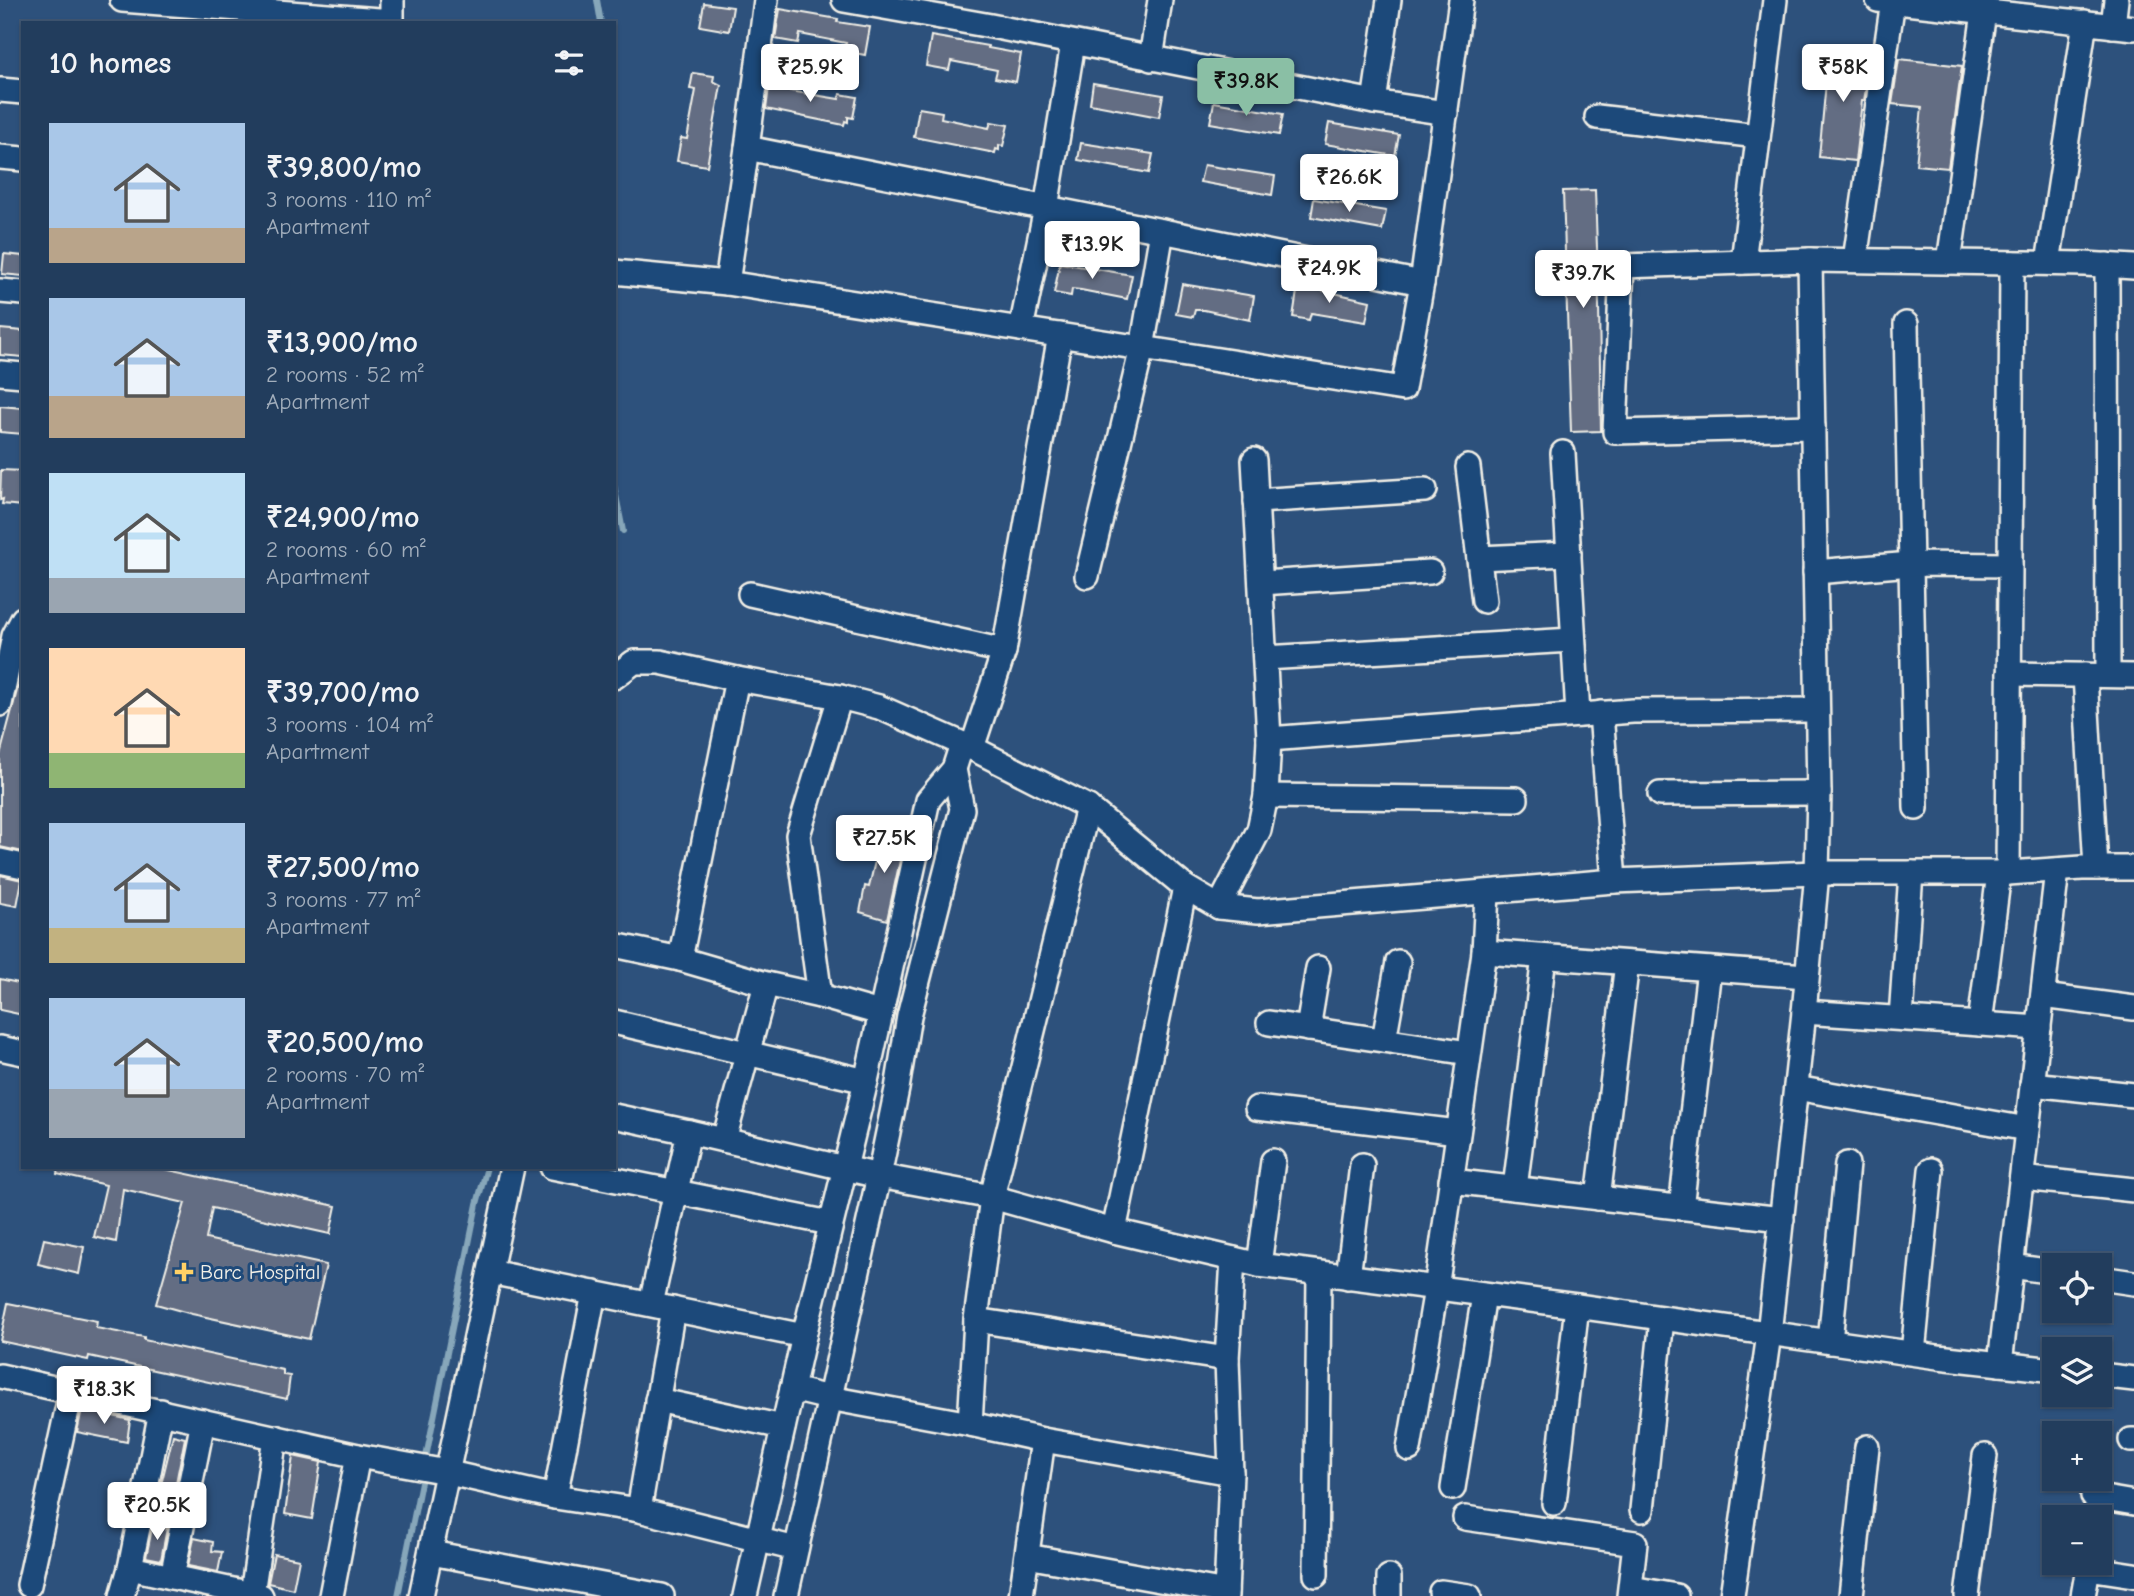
<!DOCTYPE html>
<meta charset="utf-8">
<style>
:root{--surface:#223d5d;--page:#2a4463;--text:#f1f3f6;--muted:#a2aebc;--line:#3f5672;--accent:#8abfa5}
body{margin:0;font-family:"Comic Neue",sans-serif;background:var(--page);color:var(--text);height:100vh;display:flex;flex-direction:column;font-size:26px;white-space:nowrap}
*{box-sizing:border-box;margin:0}
p{font-size:23px;color:var(--muted)}
.icon{flex:none;width:38px;height:38px;fill:none;stroke:currentColor;stroke-width:2;stroke-linecap:round;stroke-linejoin:round}
.map{position:relative;flex:1;overflow:hidden}
.panel{position:absolute;left:21px;top:21px;width:595px;height:1148px;display:flex;flex-direction:column;background:var(--surface);border-radius:0px;box-shadow:0 2px 5px #0004,0 0 0 2px var(--line)}
.panel>*{flex:none}
.buttons{position:absolute;left:2042px;top:1253px;display:grid;gap:14px}
.buttons a{display:grid;place-items:center;width:70px;height:70px;border-radius:0px;background:var(--surface);box-shadow:0 2px 5px #0004,0 0 0 2px var(--line);font-size:35px}
.price{position:absolute;translate:-50% -60px;padding:0 16px;border-radius:7px;background:#fff;color:#222;font-size:23px;line-height:46px;filter:drop-shadow(0 2px 4px #0008)}
.price::after{content:'';position:absolute;left:50%;top:42px;width:21px;height:16px;margin-left:-10px;background:inherit;clip-path:polygon(0 0,100% 0,50% 100%)}
.price.selected{background:var(--accent);color:#111}
ul{padding:0;list-style:none}
li{display:flex;align-items:center;gap:21px;height:175px;padding:0 28px}
li span{display:grid;place-items:center;flex:none;width:196px;height:140px;border-radius:0px;color:#555}
li>.icon{margin-inline-start:auto}
span .icon{width:84px;height:84px;fill:#fffc;stroke-width:1}
li b{font-size:30px}
h2{display:flex;justify-content:space-between;align-items:center;height:84px;padding:0 28px;font-size:30px}
.map>svg:first-child{display:block}
</style>
<div class="map">
<svg width="2134" height="1596" viewBox="0 0 2134 1596">
<rect width="100%" height="100%" fill="#2d517c"/>
<filter id="ink" filterUnits="userSpaceOnUse"><feTurbulence type="fractalNoise" baseFrequency=".0143" numOctaves="2"/><feDisplacementMap in="SourceGraphic" scale="14" xChannelSelector="R" yChannelSelector="G"/><feConvolveMatrix kernelMatrix="1 2 1 2 8 2 1 2 1" color-interpolation-filters="sRGB"/></filter>
<g filter="url(#ink)">
<g fill="none" stroke-linecap="round" stroke-linejoin="round">
<g stroke="#87a7ba" stroke-width="6">
<polyline points="597,0 601,23"/>
<polyline points="614,485 623,531"/>
<polyline points="398,1596 477,1204 487,1167"/>
</g>
</g>
<g fill="#636d83" stroke="#f4f1e8" stroke-width="2">
<polygon points="704,3 733,7 729,31 700,26"/>
<polygon points="780,9 838,19 837,22 870,27 865,55 844,51 846,43 800,34 798,43 775,39"/>
<polygon points="931,36 988,46 988,48 1021,54 1016,82 995,78 997,70 951,61 949,70 926,66"/>
<polygon points="1829,50 1871,56 1864,101 1862,101 1855,161 1819,157"/>
<polygon points="1899,59 1962,66 1948,168 1916,165 1922,107 1892,104"/>
<polygon points="693,73 714,76 713,81 721,85 707,166 677,161 681,138 687,139 696,90 690,89"/>
<polygon points="770,80 791,84 790,91 839,99 840,94 857,97 853,118 848,117 848,122 845,121 844,125 766,109"/>
<polygon points="1093,83 1163,95 1159,117 1090,104"/>
<polygon points="1214,102 1283,114 1279,135 1210,123"/>
<polygon points="919,108 942,112 941,118 989,128 991,122 1008,125 1003,146 999,145 999,150 996,149 995,153 914,137"/>
<polygon points="1329,123 1399,135 1395,156 1325,144"/>
<polygon points="1081,143 1153,154 1149,173 1078,160"/>
<polygon points="1204,165 1275,176 1272,195 1200,182"/>
<polygon points="1595,190 1599,305 1601,431 1571,432 1563,191"/>
<polygon points="1314,199 1386,211 1382,230 1311,217"/>
<polygon points="4,254 23,256 23,276 2,274"/>
<polygon points="1060,263 1132,275 1127,299 1081,290 1072,289 1071,296 1054,293"/>
<polygon points="1182,284 1254,296 1250,320 1204,310 1195,310 1193,317 1176,314"/>
<polygon points="1298,285 1370,301 1366,322 1311,313 1309,320 1293,317"/>
<polygon points="0,329 23,331 23,357 0,355"/>
<polygon points="0,406 23,408 23,434 0,432"/>
<polygon points="1,470 23,471 23,506 2,504 3,499 0,500"/>
<polygon points="18,687 23,688 23,852 0,847 0,755"/>
<polygon points="883,827 906,833 887,920 860,912 865,886 869,887"/>
<polygon points="0,875 22,880 17,906 0,903"/>
<polygon points="0,979 23,984 23,1015 0,1010"/>
<polygon points="58,1167 155,1167 336,1206 330,1234 212,1208 206,1239 326,1265 309,1339 192,1314 156,1304 185,1203 123,1189 116,1242 94,1237 106,1185 57,1174"/>
<polygon points="44,1239 84,1247 79,1274 38,1264"/>
<polygon points="8,1303 97,1321 96,1328 144,1337 144,1340 283,1370 283,1375 290,1376 287,1399 89,1356 88,1360 0,1341"/>
<polygon points="82,1409 130,1420 127,1442 77,1432"/>
<polygon points="173,1435 185,1438 174,1493 160,1489"/>
<polygon points="293,1456 321,1462 312,1519 285,1514"/>
<polygon points="153,1524 167,1528 161,1560 146,1557"/>
<polygon points="194,1538 213,1542 212,1551 222,1552 218,1572 188,1566"/>
<polygon points="274,1554 299,1559 293,1589 268,1583"/>
</g>
<g fill="none" stroke-linecap="round" stroke-linejoin="round">
<g stroke="#f4f1e8" stroke-width="28">
<g id="minor">
<polyline points="122,0 392,21 392,0"/>
<polyline points="844,0 991,26 1374,102 1446,113"/>
<polyline points="1878,0 2134,28"/>
<polyline points="2113,26 2116,0"/>
<polyline points="1151,59 1160,0"/>
<polyline points="0,90 23,92"/>
<polyline points="1374,102 1389,0"/>
<polyline points="1597,117 1758,136"/>
<polyline points="747,148 1422,283"/>
<polyline points="0,157 23,159"/>
<polyline points="1855,260 1893,1"/>
<polyline points="1743,262 1775,0"/>
<polyline points="1949,262 1984,12"/>
<polyline points="2048,263 2085,22"/>
<polyline points="2107,265 2108,675"/>
<polyline points="614,272 727,283 1403,389 1422,283 1461,0"/>
<polyline points="727,283 747,148 766,0"/>
<polyline points="0,291 23,293"/>
<polyline points="1906,324 1916,808"/>
<polyline points="1021,329 1046,208 1073,43"/>
<polyline points="0,373 23,375"/>
<polyline points="1813,427 1615,432 1622,266 1810,260 2085,264 2134,267"/>
<polyline points="1563,453 1578,715"/>
<polyline points="1468,467 1484,601"/>
<polyline points="1256,501 1425,490"/>
<polyline points="1479,558 1569,554"/>
<polyline points="1815,572 1911,564 2010,565"/>
<polyline points="1087,576 1142,348 1162,231"/>
<polyline points="1261,583 1430,572"/>
<polyline points="750,594 1004,651"/>
<polyline points="1265,658 1573,640"/>
<polyline points="2009,674 2134,676"/>
<polyline points="2085,675 2096,868"/>
<polyline points="614,677 634,662 660,662 737,679 840,697 879,707 972,748 1088,807 1185,887 1219,907 1258,911 1614,881 1817,873 2008,873 2082,868 2134,868"/>
<polyline points="0,704 14,636 23,619"/>
<polyline points="1601,713 1614,881"/>
<polyline points="1269,739 1633,711 1817,710"/>
<polyline points="972,748 1004,651 1060,335"/>
<polyline points="1660,794 1819,793"/>
<polyline points="1266,796 1516,799"/>
<polyline points="1088,807 992,1197 976,1320 1227,1359"/>
<polyline points="0,861 23,866"/>
<polyline points="2008,873 2012,263"/>
<polyline points="1219,907 1259,830 1266,796 1269,739 1254,460"/>
<polyline points="614,945 680,959 766,984 820,996 880,1013"/>
<polyline points="1484,952 1806,976"/>
<polyline points="680,959 737,679"/>
<polyline points="820,996 798,835 840,697"/>
<polyline points="2043,996 2134,1008"/>
<polyline points="1804,1012 2039,1028"/>
<polyline points="1901,1018 1911,873"/>
<polyline points="614,1022 866,1081"/>
<polyline points="1269,1023 1469,1053"/>
<polyline points="1980,1024 1999,873"/>
<polyline points="1308,1029 1318,968"/>
<polyline points="1384,1040 1398,962"/>
<polyline points="0,1048 23,1053"/>
<polyline points="2032,1084 2134,1095"/>
<polyline points="1796,1088 2027,1129"/>
<polyline points="1257,1108 1458,1132"/>
<polyline points="614,1116 689,1132 879,1176 992,1197 1114,1231 1259,1265 1577,1306 1938,1357 2054,1370"/>
<polyline points="724,1140 766,984"/>
<polyline points="552,1167 830,1223"/>
<polyline points="2022,1178 2134,1190"/>
<polyline points="1451,1181 1782,1219"/>
<polyline points="1515,1188 1544,957"/>
<polyline points="1598,1198 1627,963"/>
<polyline points="1681,1208 1709,969"/>
<polyline points="1114,1231 1185,887"/>
<polyline points="1259,1265 1273,1161"/>
<polyline points="2011,1266 2054,1272"/>
<polyline points="490,1272 804,1336"/>
<polyline points="1348,1277 1362,1165"/>
<polyline points="2100,1278 2134,1283"/>
<polyline points="651,1304 689,1132"/>
<polyline points="1830,1342 1847,1164"/>
<polyline points="1913,1353 1931,1170"/>
<polyline points="2000,1364 2057,870"/>
<polyline points="2100,1375 2134,1379"/>
<polyline points="0,1376 358,1456 436,1470 555,1497 639,1510 796,1549"/>
<polyline points="792,1389 829,1398 970,1424 1043,1440 1231,1473"/>
<polyline points="657,1400 783,1427"/>
<polyline points="970,1424 976,1320"/>
<polyline points="2131,1440 2134,1440"/>
<polyline points="1409,1449 1436,1289 1484,952 1487,893"/>
<polyline points="1453,1488 1484,1295"/>
<polyline points="2093,1496 2134,1503"/>
<polyline points="555,1497 594,1293"/>
<polyline points="1554,1503 1577,1306"/>
<polyline points="639,1510 673,1309"/>
<polyline points="1642,1510 1662,1319"/>
<polyline points="1465,1518 1635,1543 1629,1596"/>
<polyline points="431,1553 662,1596"/>
<polyline points="1027,1556 1226,1592"/>
<polyline points="130,1568 261,1596"/>
<polyline points="1316,1575 1319,1273"/>
<polyline points="172,1577 203,1421"/>
<polyline points="29,1585 71,1392"/>
<polyline points="1631,1588 1676,1596"/>
<polyline points="1441,1592 1469,1596"/>
<polyline points="252,1594 275,1437"/>
<polyline points="122,1596 130,1568 161,1411"/>
<polyline points="331,1596 358,1456"/>
<polyline points="421,1596 512,1167"/>
<polyline points="745,1596 804,1336 866,1081 928,800 954,769 962,744"/>
<polyline points="786,1596 879,1176 897,1089 909,1016 962,809 954,769"/>
<polyline points="1021,1596 1043,1440"/>
<polyline points="1226,1596 1231,1473 1227,1359 1233,1259"/>
<polyline points="1389,1596 1389,1577"/>
<polyline points="1732,1596 1769,1334 1804,1012 1817,873 1819,793 1810,260"/>
<polyline points="1851,1596 1867,1447"/>
<polyline points="1967,1596 1985,1456"/>
<polyline points="2083,1596 2088,1568 2134,1575"/>
</g>
</g>
<use href="#minor" stroke="#1f4a7a" stroke-width="23"/>
</g>
</g>
<path fill="#ffd166" stroke="#1f4a7a" stroke-width="2.5" d="M180.5 1261.5h7v7h7v7h-7v7h-7v-7h-7v-7h7z"/>
<g text-anchor="middle" dominant-baseline="central" stroke-width="6" stroke-linejoin="round" paint-order="stroke">
<g font-size="21" fill="#f4f1e8" stroke="#1f4a7a" text-anchor="start">
<text x="200" y="1272">Barc Hospital</text>
</g>
</g>
</svg>
<div class="buttons">
<a><svg class="icon" aria-label="locate" viewBox="0 0 24 24"><circle cx="12" cy="12" r="6"/><path d="M12 2v4M12 18v4M2 12h4M18 12h4"/></svg></a>
<a><svg class="icon" aria-label="layers" viewBox="0 0 24 24"><path d="M12 4l9 5-9 5-9-5zM3 14l9 5 9-5"/></svg></a>
<a>+</a>
<a>−</a>
</div>
<b class="price" style="left:810px;top:104px">₹25.9K</b>
<b class="price" style="left:1843px;top:104px">₹58K</b>
<b class="price selected" style="left:1246px;top:118px">₹39.8K</b>
<b class="price" style="left:1349px;top:214px">₹26.6K</b>
<b class="price" style="left:1092px;top:281px">₹13.9K</b>
<b class="price" style="left:1329px;top:305px">₹24.9K</b>
<b class="price" style="left:1583px;top:310px">₹39.7K</b>
<b class="price" style="left:884px;top:875px">₹27.5K</b>
<b class="price" style="left:104px;top:1426px">₹18.3K</b>
<b class="price" style="left:157px;top:1542px">₹20.5K</b>
<section class="panel">
<h2>10 homes<svg class="icon" aria-label="filters" viewBox="0 0 24 24"><path d="M4 7h16M4 17h16"/><circle cx="9" cy="7" r="2"/><circle cx="15" cy="17" r="2"/></svg></h2>
<ul>
<li><span style="background:linear-gradient(#a9c7e8 75%,#b9a48a 0)"><svg class="icon" aria-label="home" viewBox="0 0 24 24"><path d="M3 11l9-7 9 7M6 9v11h12V9"/></svg></span><div><b>₹39,800/mo</b><p>3 rooms · 110 m²</p><p>Apartment</p></div></li>
<li><span style="background:linear-gradient(#a9c7e8 70%,#b9a48a 0)"><svg class="icon" aria-label="home" viewBox="0 0 24 24"><path d="M3 11l9-7 9 7M6 9v11h12V9"/></svg></span><div><b>₹13,900/mo</b><p>2 rooms · 52 m²</p><p>Apartment</p></div></li>
<li><span style="background:linear-gradient(#bfe0f5 75%,#9aa5b1 0)"><svg class="icon" aria-label="home" viewBox="0 0 24 24"><path d="M3 11l9-7 9 7M6 9v11h12V9"/></svg></span><div><b>₹24,900/mo</b><p>2 rooms · 60 m²</p><p>Apartment</p></div></li>
<li><span style="background:linear-gradient(#ffd9b3 75%,#8fb573 0)"><svg class="icon" aria-label="home" viewBox="0 0 24 24"><path d="M3 11l9-7 9 7M6 9v11h12V9"/></svg></span><div><b>₹39,700/mo</b><p>3 rooms · 104 m²</p><p>Apartment</p></div></li>
<li><span style="background:linear-gradient(#a9c7e8 75%,#c2b280 0)"><svg class="icon" aria-label="home" viewBox="0 0 24 24"><path d="M3 11l9-7 9 7M6 9v11h12V9"/></svg></span><div><b>₹27,500/mo</b><p>3 rooms · 77 m²</p><p>Apartment</p></div></li>
<li><span style="background:linear-gradient(#a9c7e8 65%,#9aa5b1 0)"><svg class="icon" aria-label="home" viewBox="0 0 24 24"><path d="M3 11l9-7 9 7M6 9v11h12V9"/></svg></span><div><b>₹20,500/mo</b><p>2 rooms · 70 m²</p><p>Apartment</p></div></li>
</ul>
</section>
</div>
